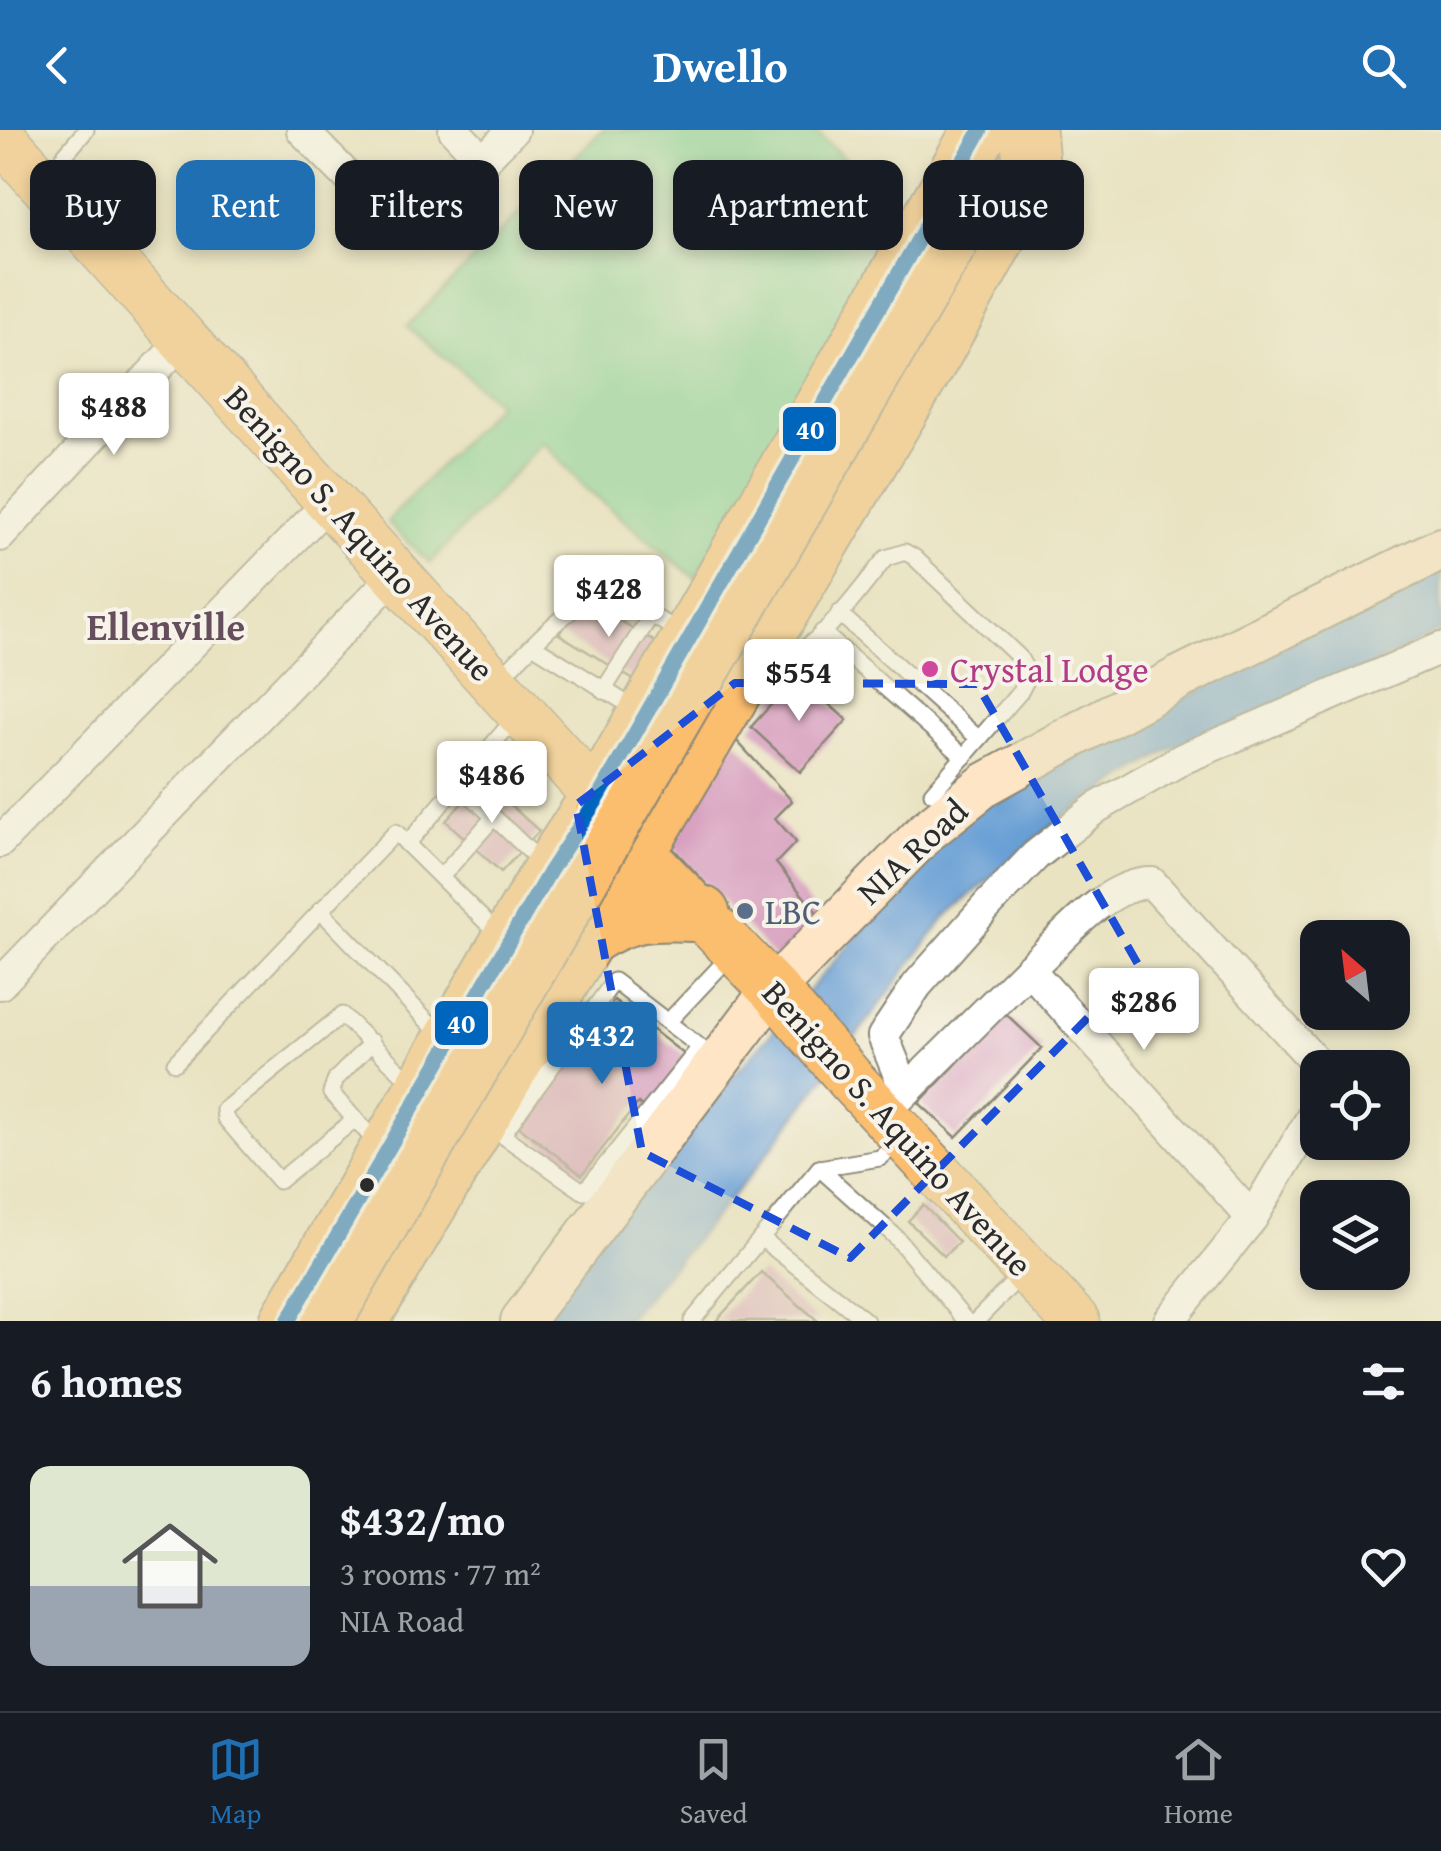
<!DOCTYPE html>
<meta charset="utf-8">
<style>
:root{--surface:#171b24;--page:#20242c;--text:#f1f3f6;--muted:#9ea1a6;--line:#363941;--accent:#1f6fb2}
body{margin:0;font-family:"Gentium Book Plus",serif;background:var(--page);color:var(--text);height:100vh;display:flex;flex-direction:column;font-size:38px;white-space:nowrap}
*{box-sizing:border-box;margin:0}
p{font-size:32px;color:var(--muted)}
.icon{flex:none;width:55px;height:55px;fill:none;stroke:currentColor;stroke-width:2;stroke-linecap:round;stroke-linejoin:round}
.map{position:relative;height:1191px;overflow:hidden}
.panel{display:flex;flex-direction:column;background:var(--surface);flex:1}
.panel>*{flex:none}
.hud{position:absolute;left:30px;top:30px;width:1382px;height:90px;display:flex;gap:20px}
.needle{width:65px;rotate:332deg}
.controls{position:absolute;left:1300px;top:790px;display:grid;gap:20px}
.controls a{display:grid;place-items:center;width:110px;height:110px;border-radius:20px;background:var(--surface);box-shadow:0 5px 15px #0003;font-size:50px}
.price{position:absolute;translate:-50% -85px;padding:0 22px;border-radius:10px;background:#fff;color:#222;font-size:32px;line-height:65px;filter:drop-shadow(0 2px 5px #0008)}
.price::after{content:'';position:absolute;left:50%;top:60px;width:30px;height:22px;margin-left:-15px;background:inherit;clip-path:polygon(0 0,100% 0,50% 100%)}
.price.selected{background:var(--accent);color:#fff}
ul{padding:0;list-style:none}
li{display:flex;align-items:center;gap:30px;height:250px;padding:0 30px}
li+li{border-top:2px solid var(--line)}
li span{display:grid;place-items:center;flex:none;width:280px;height:200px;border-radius:20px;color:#555}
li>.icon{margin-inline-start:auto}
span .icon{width:120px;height:120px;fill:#fffc;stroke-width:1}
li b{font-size:42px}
h2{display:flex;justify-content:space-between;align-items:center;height:120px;padding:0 30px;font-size:42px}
.tag{padding:0 35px;border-radius:20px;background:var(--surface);box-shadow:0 5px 15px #0003;font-size:35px;line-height:90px}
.tag.selected{background:var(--accent);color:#fff}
header{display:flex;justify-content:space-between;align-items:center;height:130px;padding:0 30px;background:var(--accent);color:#fff;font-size:45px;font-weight:800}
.dock{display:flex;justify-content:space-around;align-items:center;height:140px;border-top:2px solid var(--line);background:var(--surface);font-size:28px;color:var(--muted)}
.dock a{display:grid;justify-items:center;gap:5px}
.dock .selected{color:var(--accent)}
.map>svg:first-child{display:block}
</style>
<header><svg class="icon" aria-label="back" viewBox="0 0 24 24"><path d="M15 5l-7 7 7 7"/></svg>Dwello<svg class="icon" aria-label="search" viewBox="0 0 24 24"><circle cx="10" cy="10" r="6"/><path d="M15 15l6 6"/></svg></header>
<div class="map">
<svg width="1441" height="1191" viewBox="0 0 1441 1191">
<rect width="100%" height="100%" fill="#f7f3e8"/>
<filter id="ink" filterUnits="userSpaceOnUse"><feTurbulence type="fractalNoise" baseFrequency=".01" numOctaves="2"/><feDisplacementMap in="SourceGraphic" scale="20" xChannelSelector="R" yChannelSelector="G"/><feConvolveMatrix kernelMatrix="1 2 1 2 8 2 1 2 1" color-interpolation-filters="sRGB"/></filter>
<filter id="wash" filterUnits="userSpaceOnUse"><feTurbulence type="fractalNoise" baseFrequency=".0048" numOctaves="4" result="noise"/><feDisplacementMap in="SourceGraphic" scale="40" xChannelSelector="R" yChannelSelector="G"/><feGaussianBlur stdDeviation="2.25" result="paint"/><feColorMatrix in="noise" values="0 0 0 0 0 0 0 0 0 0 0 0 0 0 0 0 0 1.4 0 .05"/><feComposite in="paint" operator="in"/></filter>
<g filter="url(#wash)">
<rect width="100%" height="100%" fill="#eae3c2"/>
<polygon fill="#78d197" stroke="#527e61" stroke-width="2.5" points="602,0 814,0 910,90 695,448 585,358 543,312 430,433 387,392 498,273 407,196"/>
<polygon fill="#679fd5" stroke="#496580" stroke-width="2.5" points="1441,432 1441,500 1320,563 1180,613 1070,682 1016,726 946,787 757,1037 626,1191 528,1191 697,988 962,686"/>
<g id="blocks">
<g fill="#d393b9">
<polygon points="581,467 660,515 637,552 559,504"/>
<polygon points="797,546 847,590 800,642 751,597"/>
<polygon points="736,610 792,671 775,688 796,712 776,733 824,791 779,833 671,716"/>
<polygon points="483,650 539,701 501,742 446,691"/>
<polygon points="614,870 689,928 648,981 638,973 582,1045 516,994"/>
<polygon points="1005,883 1042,918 956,1007 919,973"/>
<polygon points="923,1075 959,1112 944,1126 908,1091"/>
<polygon points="761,1142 818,1191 716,1191"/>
</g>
</g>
</g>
<g filter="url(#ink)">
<use href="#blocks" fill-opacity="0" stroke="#8a8776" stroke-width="2.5"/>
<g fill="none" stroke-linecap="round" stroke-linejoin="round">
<g stroke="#8a8776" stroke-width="19">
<g id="lane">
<polyline points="47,46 86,0"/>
<polyline points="839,483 979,609"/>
<polyline points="822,502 964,627"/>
<polyline points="534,516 637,580"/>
<path d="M765 528C807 541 860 458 886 428L905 422 914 427 1019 527 1029 545 1020 562 932 663"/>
<path d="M497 551C523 527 577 458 614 468 637 475 662 493 684 503"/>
<polyline points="603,561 650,487"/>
<polyline points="459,654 543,734"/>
<polyline points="441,747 494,687"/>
<polyline points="320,780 444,908"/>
<polyline points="502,808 407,714 517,586"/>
<polygon points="614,851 700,917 584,1062 502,1005"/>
<polyline points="668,892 730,826"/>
<polyline points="372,912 336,949 331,963 378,1014"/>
<polyline points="175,933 396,702 407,714"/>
<polyline points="355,989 279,1051 225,988 224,980 342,885 413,954"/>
<polyline points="819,1038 896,1107 966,1191"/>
<polyline points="761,1108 866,1191"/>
<polyline points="692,1191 819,1038 880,1028 899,1012"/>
<polyline points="976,1191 1022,1144"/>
</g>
</g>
<g stroke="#8a8776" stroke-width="34">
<g id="street">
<polyline points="302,0 360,59 406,92 434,81 513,0"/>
<polyline points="454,0 483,31"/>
<polyline points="0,406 184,209"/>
<polyline points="0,712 330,371"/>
<polyline points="0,854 396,444"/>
<polyline points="905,960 883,906 917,855 987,776 1036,725 1096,678 1182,629 1441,518"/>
<polyline points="896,971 1029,839"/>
<path d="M1252 1088 1029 839C1063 809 1105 753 1152 753L1321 938"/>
<polyline points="1169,1191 1252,1088 1318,977"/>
</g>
</g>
<g stroke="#8a8776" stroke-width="46">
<polyline id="secondary" points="522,1191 773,859 927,701 986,654 1179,548 1441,419"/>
</g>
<g stroke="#8a8776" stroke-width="51">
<g id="primary">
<polyline points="0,6 598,668"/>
<polyline points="637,719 773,859 853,952 1075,1191"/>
</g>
</g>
<g stroke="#8a8776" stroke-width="59">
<g id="highway">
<path d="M584 810C627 781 651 781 702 784"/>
<polyline points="288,1191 550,741 598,668 981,0"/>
<polyline points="360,1191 935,221 1032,44 1028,0"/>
</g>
</g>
<use href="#lane" stroke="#fff" stroke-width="15"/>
<use href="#street" stroke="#fff" stroke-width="30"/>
<use href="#secondary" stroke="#fde5c5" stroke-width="42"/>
<use href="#primary" stroke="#fbbd6e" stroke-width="48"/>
<use href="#highway" stroke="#fbbd6e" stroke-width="55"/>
<g stroke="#8a8776" stroke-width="59" stroke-linecap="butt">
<polyline id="highway-bridge" points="324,1191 979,61"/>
</g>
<use href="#highway-bridge" stroke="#fbbd6e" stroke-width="55"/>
<g stroke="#f7f3e8" stroke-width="22">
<polyline id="bus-1" points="288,1191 550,741 598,668 981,0"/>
</g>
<use href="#bus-1" stroke="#0065bd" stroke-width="15"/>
</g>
</g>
<path d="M0 0H1441V1191H0ZM735 553 977 554 1139 836 850 1128 642 1022 576 675Z" fill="#eae3c2" fill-opacity=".55" fill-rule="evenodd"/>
<path fill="none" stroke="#1d4ed8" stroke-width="8" stroke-dasharray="20 12" stroke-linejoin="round" d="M735 553 977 554 1139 836 850 1128 642 1022 576 675Z"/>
<circle fill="#d1479c" stroke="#f7f3e8" stroke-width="4" cx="930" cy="539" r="10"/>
<circle fill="#5c6f8a" stroke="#f7f3e8" stroke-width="4" cx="745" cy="781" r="10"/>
<circle fill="#2b2b2b" stroke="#f7f3e8" stroke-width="4" cx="367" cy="1055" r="9"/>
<g text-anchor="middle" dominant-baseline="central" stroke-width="8" stroke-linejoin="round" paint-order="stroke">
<g font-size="35" fill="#2b2b2b" stroke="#f7f3e8">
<text transform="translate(360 403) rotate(48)">Benigno S. Aquino Avenue</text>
<text transform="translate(912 721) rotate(-43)">NIA Road</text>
<text transform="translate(898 998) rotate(48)">Benigno S. Aquino Avenue</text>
</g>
<g font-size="35" fill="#b23c85" stroke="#f7f3e8" text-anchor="start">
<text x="950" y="539">Crystal Lodge</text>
</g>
<g font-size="35" fill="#4e5e75" stroke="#f7f3e8" text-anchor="start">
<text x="765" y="781">LBC</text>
</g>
<g font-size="38" font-weight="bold" fill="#664f5d" stroke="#f7f3e8">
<text x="166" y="496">Ellenville</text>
</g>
</g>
<g stroke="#f7f3e8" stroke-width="4">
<rect x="781" y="275" width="57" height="48" rx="10" fill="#0065bd"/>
<rect x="433" y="869" width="57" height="48" rx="10" fill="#0065bd"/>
</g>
<g font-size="28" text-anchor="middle" font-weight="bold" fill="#fff">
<text x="810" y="309">40</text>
<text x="461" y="903">40</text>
</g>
</svg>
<div class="controls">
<a><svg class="needle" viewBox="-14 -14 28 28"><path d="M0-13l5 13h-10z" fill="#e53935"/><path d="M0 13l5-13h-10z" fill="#9ea1a6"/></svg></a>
<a><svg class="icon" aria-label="locate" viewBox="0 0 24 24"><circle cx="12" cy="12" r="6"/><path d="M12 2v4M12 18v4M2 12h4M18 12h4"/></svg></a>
<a><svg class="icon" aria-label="layers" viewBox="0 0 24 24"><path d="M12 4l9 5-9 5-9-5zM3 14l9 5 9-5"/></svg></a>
</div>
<b class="price" style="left:114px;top:328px">$488</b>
<b class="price" style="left:609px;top:510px">$428</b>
<b class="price" style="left:799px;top:594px">$554</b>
<b class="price" style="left:492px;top:696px">$486</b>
<b class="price" style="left:1144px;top:923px">$286</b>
<b class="price selected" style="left:602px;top:957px">$432</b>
<div class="hud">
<a class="tag">Buy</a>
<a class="tag selected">Rent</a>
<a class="tag">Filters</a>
<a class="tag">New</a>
<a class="tag">Apartment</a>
<a class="tag">House</a>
</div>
</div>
<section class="panel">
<h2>6 homes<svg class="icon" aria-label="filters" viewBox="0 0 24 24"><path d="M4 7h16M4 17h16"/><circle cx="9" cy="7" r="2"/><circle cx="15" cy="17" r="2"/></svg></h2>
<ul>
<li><span style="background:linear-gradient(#dfe7d0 60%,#9aa5b1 0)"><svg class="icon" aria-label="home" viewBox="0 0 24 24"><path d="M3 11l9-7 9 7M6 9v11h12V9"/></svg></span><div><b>$432/mo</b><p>3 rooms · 77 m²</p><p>NIA Road</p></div><svg class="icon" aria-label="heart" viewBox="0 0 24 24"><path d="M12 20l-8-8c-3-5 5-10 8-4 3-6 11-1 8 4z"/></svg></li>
</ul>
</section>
<nav class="dock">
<a class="selected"><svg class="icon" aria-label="map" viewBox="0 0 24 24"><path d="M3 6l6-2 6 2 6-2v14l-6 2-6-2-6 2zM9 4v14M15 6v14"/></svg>Map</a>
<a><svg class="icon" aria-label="saved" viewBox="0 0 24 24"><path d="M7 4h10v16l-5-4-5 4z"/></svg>Saved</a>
<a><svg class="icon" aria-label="home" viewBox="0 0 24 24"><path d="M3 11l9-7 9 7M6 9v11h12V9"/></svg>Home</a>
</nav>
